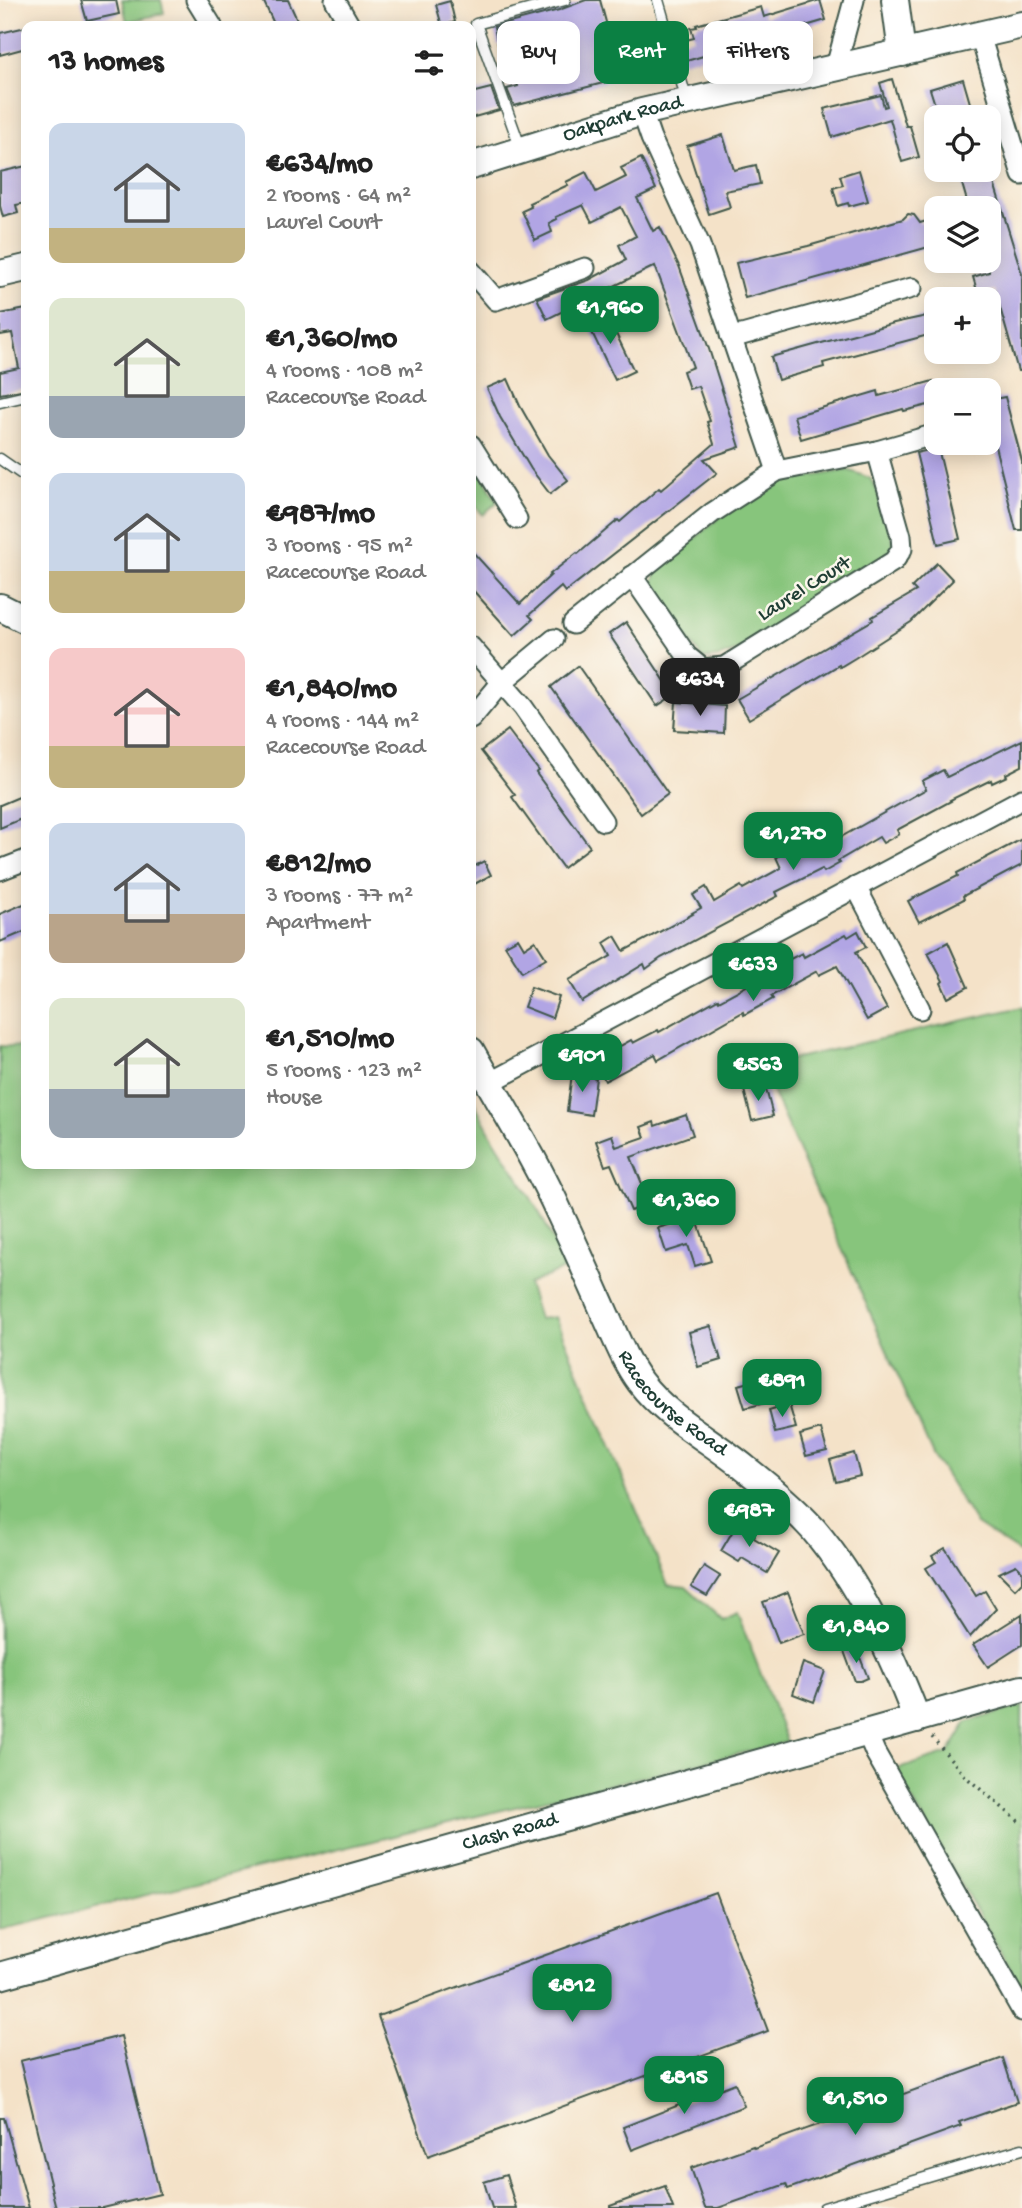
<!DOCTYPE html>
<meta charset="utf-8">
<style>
:root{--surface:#fff;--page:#f6f6f6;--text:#222;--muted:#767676;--accent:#0b8043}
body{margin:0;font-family:"Gochi Hand",sans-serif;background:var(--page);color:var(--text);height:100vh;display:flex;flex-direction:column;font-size:26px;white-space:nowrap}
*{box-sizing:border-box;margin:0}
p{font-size:23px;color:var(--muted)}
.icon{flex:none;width:38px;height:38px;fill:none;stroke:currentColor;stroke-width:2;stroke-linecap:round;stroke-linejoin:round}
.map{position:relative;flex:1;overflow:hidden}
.details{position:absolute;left:21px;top:21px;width:455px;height:1148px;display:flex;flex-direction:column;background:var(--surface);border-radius:14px;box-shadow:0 4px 18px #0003}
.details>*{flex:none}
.hud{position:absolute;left:497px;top:21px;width:420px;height:63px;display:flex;gap:14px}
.buttons{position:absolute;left:924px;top:105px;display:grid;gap:14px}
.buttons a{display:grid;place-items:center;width:77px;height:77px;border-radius:14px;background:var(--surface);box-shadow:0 4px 18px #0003;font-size:35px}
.price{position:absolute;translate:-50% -60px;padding:0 16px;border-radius:14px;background:var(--accent);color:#fff;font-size:23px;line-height:46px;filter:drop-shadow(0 2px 4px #0008)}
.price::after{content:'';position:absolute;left:50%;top:42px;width:21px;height:16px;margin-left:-10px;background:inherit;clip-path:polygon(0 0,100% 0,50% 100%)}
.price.selected{background:#222;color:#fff}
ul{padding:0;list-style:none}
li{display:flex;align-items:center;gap:21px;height:175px;padding:0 28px}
li span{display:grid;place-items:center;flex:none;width:196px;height:140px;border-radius:14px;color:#555}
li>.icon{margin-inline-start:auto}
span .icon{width:84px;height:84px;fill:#fffc;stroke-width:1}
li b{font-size:30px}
h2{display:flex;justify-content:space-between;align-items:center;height:84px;padding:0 28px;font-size:30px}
.tag{padding:0 24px;border-radius:14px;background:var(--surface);box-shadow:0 4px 18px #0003;font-size:24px;line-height:63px}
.tag.selected{background:var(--accent);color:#fff}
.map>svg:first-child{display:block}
</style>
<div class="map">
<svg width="1022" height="2208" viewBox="0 0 1022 2208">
<rect width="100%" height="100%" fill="#fbf7ec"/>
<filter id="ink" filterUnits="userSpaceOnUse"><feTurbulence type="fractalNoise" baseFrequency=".0143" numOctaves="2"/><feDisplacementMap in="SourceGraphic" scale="14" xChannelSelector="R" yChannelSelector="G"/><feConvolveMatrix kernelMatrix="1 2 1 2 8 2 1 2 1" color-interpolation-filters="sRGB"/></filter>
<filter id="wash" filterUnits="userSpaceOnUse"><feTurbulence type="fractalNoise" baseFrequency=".00686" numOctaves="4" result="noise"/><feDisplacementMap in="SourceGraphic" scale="28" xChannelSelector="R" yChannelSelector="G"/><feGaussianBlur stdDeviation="1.57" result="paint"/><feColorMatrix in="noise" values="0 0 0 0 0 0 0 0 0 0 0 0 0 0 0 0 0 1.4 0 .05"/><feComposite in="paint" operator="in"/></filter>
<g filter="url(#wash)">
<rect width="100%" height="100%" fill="#f4e2c8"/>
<g fill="#87c57c" stroke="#538158" stroke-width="2">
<polygon points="122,0 161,0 164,13 127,22"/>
<polygon points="471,453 497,502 483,515 471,500"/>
<path d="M848 470 870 478C884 500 891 522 894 548L877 563 742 649 720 657 703 659 651 588 657 571 723 514 769 484Z"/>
<polygon points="1022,1007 1022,1550 1019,1552 976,1524 933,1455 761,1066"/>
<path d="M0 1046 26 1047V1164H471V1095C478 1109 485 1125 494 1139 521 1183 548 1219 564 1269L528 1284 539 1319 555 1317 668 1585 686 1587 721 1619 737 1612 787 1742 0 1930Z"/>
<polygon points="1022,1706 1022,1989 895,1770 948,1753 967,1722"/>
</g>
<g id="blocks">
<g fill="#b1a5e4">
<polygon points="81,0 116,0 119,14 87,21"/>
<polygon points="263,0 288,0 300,26 275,26"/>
<polygon points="586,0 600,0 610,37 634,31 637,42 660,36 669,66 514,106 507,89 518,86 514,73 521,71 514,41 498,45 494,27 559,10"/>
<polygon points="820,0 826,20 683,62 678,42 694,38 691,28 697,27 696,25 761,7 764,17"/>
<polygon points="450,1 455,22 442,26 436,5"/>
<polygon points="26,27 26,48 0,55 0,33"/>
<polygon points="892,79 906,126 910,126 919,157 902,162 890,119 832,137 824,109 881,95 884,107 887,106 880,83"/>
<polygon points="963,79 974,117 939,117 930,89"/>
<polygon points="491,88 499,110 471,118 471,93"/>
<polygon points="723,135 734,170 756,165 760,184 725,191 730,207 709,214 687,146"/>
<polygon points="641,158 656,189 637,198 653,231 660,227 679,266 709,349 740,447 704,459 717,473 565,592 561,587 529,615 533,619 514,636 471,588 471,550 520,604 551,575 550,574 577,553 578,554 618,520 620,522 659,488 661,490 714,444 707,422 710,421 698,386 689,389 683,371 693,367 655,266 547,319 537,298 589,280 626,260 619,245 636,236 621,207 592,222 583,205 556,217 557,219 549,223 552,232 535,240 522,211 531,207 529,203 568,185 566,182 586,172 596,192 626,177 621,168"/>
<polygon points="26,166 26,203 16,205 18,213 3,217 0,206 0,172"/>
<polygon points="859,170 868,201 849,206 848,203 838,206 833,188 843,185 840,176"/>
<polygon points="958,170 990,170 1022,274 1022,371 1018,371 995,290 978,294 973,277 989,272 989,208 969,208"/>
<polygon points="908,214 914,215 920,223 936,218 936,245 745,298 736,263 808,246 903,219"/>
<polygon points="26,309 26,389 0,394 0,372 19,368 12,333 0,335 0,314"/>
<polygon points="606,313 634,371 615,380 586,320"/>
<polygon points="936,314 936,333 823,363 824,367 778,380 771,357 894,323"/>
<polygon points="508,379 520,406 548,455 568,480 550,494 531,469 500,417 487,388"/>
<polygon points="933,381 936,403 904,411 903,409 801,439 794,416 878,391 879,396"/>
<polygon points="1005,397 1022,461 1022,530 1016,530 993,438 991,438 989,428 989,400"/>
<polygon points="938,448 960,539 938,544 916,453"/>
<polygon points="937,563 953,580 911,622 855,658 840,667 839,665 749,719 737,699 873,620 872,617 916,591 912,587"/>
<polygon points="626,622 674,695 657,706 609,634"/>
<polygon points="578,666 668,794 641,814 551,687"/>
<polygon points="676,702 725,706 724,733 674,730"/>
<polygon points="508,730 539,771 536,773 590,847 563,868 512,797 515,795 481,751"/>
<polygon points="1022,740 1022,766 1006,774 1007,776 992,783 991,780 950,800 951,801 897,830 899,834 883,843 879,837 838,861 840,863 824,872 822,869 776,892 778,896 661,958 646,969 644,964 582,1002 569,980 611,956 604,943 615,936 624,951 693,914 692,913 701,908 693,895 706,887 714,902 741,886 743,889 781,868 776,857 806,841 805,840 826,828 834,841 926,789 922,781 943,770 947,777"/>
<polygon points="26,794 26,817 0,828 0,805"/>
<polygon points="1022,839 1022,865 963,896 964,899 919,922 908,901 958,876 957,873"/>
<polygon points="484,861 491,875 471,886 471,868"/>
<polygon points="26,903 26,931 0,942 0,914"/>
<polygon points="858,931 866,947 856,952 887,1009 867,1020 837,966 819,975 817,971 771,996 773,999 744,1015 743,1012 658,1060 655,1054 605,1081 596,1063 603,1059 602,1056 631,1040 633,1043 658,1030 659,1032 718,999 719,1001 774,971 772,968 802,953 804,957 846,934 848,937"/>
<polygon points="518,938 524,948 535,941 546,958 522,972 505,945"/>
<polygon points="948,942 968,987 948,998 941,983 943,981 928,953"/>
<polygon points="531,987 559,997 552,1018 524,1007"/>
<polygon points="572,1074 596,1078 591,1115 567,1111"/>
<polygon points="765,1085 773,1116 752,1121 744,1090"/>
<polygon points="686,1115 693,1135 631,1157 650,1203 631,1211 611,1164 605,1166 596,1141 612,1135 616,1147 645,1137 641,1127 654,1122 655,1126"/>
<polygon points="696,1217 711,1261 695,1266 688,1245 666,1252 658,1228"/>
<polygon points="711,1326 721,1360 698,1367 689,1332"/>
<polygon points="759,1380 765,1403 745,1408 738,1385"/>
<polygon points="789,1404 796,1428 775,1433 769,1410"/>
<polygon points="821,1429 827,1451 806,1456 800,1435"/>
<polygon points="854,1453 860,1476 836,1482 830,1460"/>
<polygon points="737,1524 755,1535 754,1538 779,1553 767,1573 742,1558 739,1562 721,1551"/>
<polygon points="945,1548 976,1596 985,1591 996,1609 970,1637 926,1568 936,1562 932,1556"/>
<polygon points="1016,1565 1022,1571 1022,1582 1015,1589 999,1573"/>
<polygon points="704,1566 720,1576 707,1596 691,1587"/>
<polygon points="788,1592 804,1634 779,1643 763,1602"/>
<polygon points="1022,1614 1022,1645 988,1667 973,1645"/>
<polygon points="856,1647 868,1678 861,1681 855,1681 844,1651"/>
<polygon points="803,1663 825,1671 814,1702 793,1694"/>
<polygon points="716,1893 768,2031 428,2156 378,2016"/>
<polygon points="121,2036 160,2194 102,2208 56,2208 20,2061"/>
<polygon points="1003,2058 1017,2102 959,2122 961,2126 788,2189 786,2184 718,2208 705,2208 691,2168 753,2146 754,2148"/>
<polygon points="735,2083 744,2106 632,2150 623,2127"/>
<polygon points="0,2118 4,2118 29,2208 0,2208"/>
<polygon points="506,2175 516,2208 492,2208 484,2182"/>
<polygon points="665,2186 673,2208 610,2208 610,2206"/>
</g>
</g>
</g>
<g filter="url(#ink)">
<use href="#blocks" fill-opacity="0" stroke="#3f564a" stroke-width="2"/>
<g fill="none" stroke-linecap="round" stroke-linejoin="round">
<g stroke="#3f564a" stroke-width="13">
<g id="lane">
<polyline points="658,0 687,101"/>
<polyline points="521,149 476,24 565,0"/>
<polyline points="0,402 26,396"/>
<polyline points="0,459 26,477"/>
<polyline points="824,2208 1022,2149"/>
</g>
</g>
<g stroke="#3f564a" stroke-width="23">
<g id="street">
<polyline points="196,0 212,26"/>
<polyline points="335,0 350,26"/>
<polyline points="980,35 1022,175"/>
<polyline points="836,67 854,0"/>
<polyline points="642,112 651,138 700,245 777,471"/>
<polyline points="471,271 496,300 585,268"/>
<polyline points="730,335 742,335 912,288"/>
<polyline points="471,445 517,519"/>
<polyline points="632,576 687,656 703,669 724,667 894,561 902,549 901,536 877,451"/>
<polyline points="573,624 712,513 777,471 877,451 936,434"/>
<polyline points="471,647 523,707 603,821"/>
<polyline points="471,719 501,683 554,639"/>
<polyline points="0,870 26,860"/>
<polyline points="856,887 920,1009"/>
<polyline points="489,1083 1022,799"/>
<polyline points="867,1733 875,1752 1022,2011"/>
</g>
</g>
<g stroke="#3f564a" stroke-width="30">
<g id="secondary">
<polyline points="895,0 902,53"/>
<path id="s1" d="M471 166 642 112 1022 25"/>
<polyline points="0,274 26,268"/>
<polyline points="0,607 26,620"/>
<path id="s2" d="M471 1051C501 1105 535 1158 560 1214 576 1248 591 1282 606 1316 616 1338 625 1362 640 1382 667 1418 711 1440 746 1469 769 1487 793 1507 813 1529 860 1584 891 1652 917 1719"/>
<path id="s3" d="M0 1976 1022 1689"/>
</g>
</g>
<polyline stroke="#3f564a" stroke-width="3.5" stroke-dasharray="2 5" stroke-linecap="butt" points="932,1737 966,1777 1022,1824"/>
<use href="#lane" stroke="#fff" stroke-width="10"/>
<use href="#street" stroke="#fff" stroke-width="19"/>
<use href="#secondary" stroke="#fff" stroke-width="26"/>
</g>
</g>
<g text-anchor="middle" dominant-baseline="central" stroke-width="5" stroke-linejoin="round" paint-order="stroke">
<g font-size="21" fill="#1f3d34" stroke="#fbf7ec">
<text stroke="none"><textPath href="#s1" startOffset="159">Oakpark Road</textPath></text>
<text transform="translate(805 590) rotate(-32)">Laurel Court</text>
<text stroke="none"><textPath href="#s2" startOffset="410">Racecourse Road</textPath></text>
<text stroke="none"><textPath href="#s3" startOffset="530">Clash Road</textPath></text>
</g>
</g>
</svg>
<div class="buttons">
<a><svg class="icon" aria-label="locate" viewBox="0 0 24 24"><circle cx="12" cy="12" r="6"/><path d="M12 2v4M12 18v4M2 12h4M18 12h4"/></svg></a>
<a><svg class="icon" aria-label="layers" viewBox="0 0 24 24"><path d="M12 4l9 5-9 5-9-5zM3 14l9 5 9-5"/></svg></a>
<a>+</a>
<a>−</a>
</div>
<b class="price" style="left:610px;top:346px">€1,960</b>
<b class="price selected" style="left:700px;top:718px">€634</b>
<b class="price" style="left:793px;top:872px">€1,270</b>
<b class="price" style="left:753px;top:1003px">€633</b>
<b class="price" style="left:582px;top:1094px">€901</b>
<b class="price" style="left:758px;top:1103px">€563</b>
<b class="price" style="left:686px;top:1239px">€1,360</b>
<b class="price" style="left:782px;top:1419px">€891</b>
<b class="price" style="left:749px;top:1549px">€987</b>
<b class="price" style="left:856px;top:1665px">€1,840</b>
<b class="price" style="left:572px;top:2024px">€812</b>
<b class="price" style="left:684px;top:2116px">€815</b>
<b class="price" style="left:855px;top:2137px">€1,510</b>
<div class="hud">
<a class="tag">Buy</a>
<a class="tag selected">Rent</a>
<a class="tag">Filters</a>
</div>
<section class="details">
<h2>13 homes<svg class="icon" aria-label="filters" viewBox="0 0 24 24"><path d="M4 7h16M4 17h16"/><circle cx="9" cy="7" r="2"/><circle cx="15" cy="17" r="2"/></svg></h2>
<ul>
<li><span style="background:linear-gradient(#c9d6e8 75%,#c2b280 0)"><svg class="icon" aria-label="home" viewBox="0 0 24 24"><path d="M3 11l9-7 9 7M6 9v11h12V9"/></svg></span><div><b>€634/mo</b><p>2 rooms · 64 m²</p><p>Laurel Court</p></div></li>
<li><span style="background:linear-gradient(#dfe7d0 70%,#9aa5b1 0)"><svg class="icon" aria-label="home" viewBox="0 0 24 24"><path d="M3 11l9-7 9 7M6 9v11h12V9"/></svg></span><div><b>€1,360/mo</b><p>4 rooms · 108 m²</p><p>Racecourse Road</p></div></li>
<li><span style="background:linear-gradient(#c9d6e8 70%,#c2b280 0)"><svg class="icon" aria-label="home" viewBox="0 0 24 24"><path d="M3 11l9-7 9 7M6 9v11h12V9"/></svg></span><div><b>€987/mo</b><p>3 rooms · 95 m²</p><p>Racecourse Road</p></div></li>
<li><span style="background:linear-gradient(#f6c9c9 70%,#c2b280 0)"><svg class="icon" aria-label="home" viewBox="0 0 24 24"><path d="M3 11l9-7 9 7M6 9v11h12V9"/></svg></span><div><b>€1,840/mo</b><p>4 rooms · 144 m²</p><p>Racecourse Road</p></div></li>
<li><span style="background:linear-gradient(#c9d6e8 65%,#b9a48a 0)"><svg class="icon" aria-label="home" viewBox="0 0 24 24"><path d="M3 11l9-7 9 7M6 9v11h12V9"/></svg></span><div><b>€812/mo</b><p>3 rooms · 77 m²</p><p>Apartment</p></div></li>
<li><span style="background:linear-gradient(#dfe7d0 65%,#9aa5b1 0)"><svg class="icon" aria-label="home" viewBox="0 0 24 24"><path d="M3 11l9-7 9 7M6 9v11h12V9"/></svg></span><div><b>€1,510/mo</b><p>5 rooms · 123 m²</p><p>House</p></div></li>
</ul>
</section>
</div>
